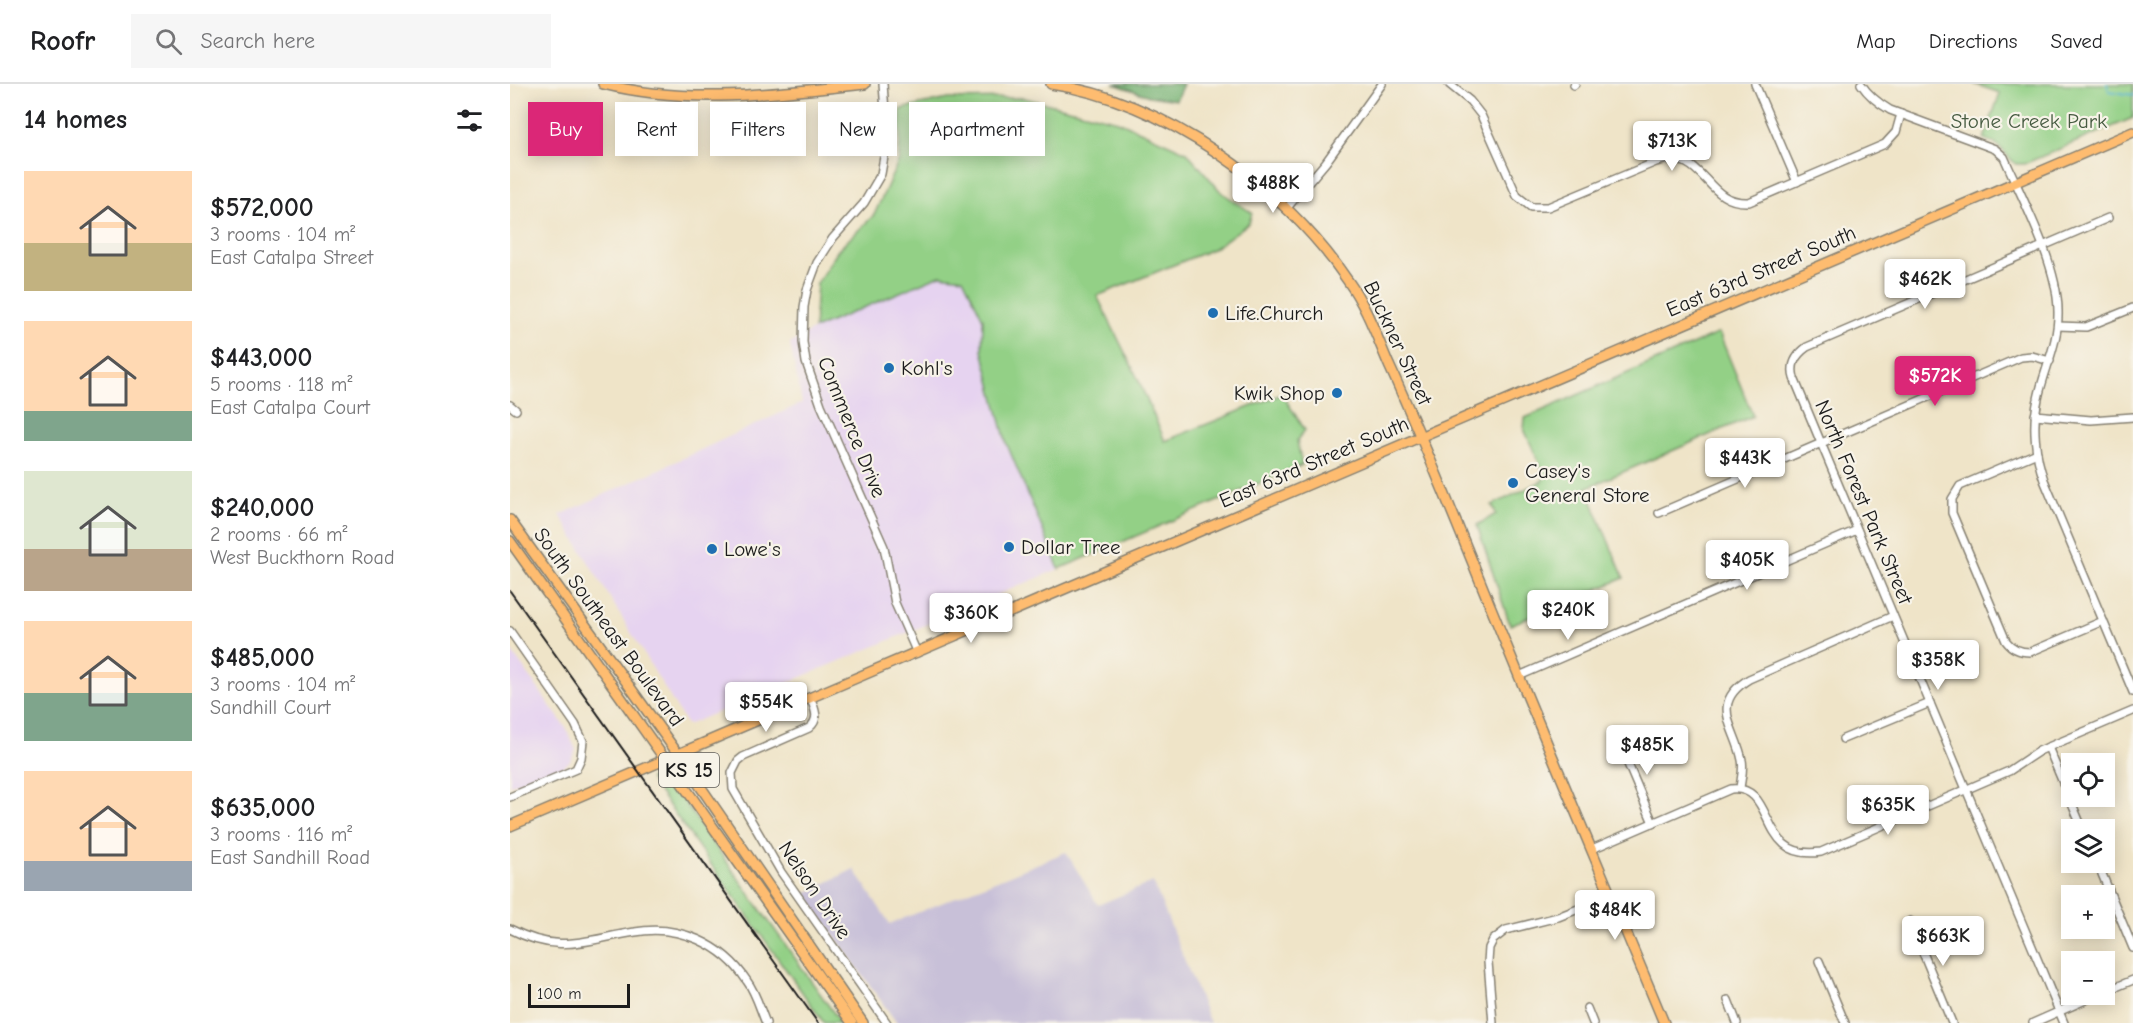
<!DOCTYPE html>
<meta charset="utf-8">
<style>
:root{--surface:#fff;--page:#f6f6f6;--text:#202124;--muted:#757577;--line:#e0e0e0;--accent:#db2777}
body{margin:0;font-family:"Comic Neue",sans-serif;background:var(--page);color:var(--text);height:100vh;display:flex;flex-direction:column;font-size:22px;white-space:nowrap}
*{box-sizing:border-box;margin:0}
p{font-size:20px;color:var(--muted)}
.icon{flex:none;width:33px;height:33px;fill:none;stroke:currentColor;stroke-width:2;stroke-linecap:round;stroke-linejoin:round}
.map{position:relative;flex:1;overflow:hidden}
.details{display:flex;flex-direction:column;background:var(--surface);width:510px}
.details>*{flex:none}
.hud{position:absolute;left:18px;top:18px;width:570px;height:54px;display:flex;gap:12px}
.fabs{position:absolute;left:1551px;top:669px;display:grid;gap:12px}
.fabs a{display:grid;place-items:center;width:54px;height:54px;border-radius:0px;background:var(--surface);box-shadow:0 3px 15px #0003;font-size:30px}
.scale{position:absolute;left:18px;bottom:15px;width:102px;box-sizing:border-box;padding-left:6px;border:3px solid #1c1c1c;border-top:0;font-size:16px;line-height:21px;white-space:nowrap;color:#1c1c1c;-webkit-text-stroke:4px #f7f3e8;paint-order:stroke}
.price{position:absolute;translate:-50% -51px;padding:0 14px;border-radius:6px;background:#fff;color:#222;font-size:20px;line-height:39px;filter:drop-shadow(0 2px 3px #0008)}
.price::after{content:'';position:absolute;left:50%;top:36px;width:18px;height:14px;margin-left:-9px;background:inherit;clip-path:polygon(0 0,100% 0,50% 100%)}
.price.selected{background:var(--accent);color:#fff}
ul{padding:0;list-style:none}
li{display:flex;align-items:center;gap:18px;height:150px;padding:0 24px}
li span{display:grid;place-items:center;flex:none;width:168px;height:120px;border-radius:0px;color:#555}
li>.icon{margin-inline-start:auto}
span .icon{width:72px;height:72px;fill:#fffc;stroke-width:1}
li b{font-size:26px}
h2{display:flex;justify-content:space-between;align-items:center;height:72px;padding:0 24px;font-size:26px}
.tag{padding:0 21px;border-radius:0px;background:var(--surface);box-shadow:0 3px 15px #0003;font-size:21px;line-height:54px}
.tag.selected{background:var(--accent);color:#fff}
header{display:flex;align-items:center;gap:36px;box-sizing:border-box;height:84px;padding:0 30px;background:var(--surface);border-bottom:2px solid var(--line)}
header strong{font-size:28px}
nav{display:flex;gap:33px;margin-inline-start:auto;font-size:21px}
.search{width:420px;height:54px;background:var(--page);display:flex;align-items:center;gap:15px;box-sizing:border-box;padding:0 21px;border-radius:0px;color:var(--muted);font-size:22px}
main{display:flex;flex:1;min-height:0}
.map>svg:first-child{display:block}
</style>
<header>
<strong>Roofr</strong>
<div class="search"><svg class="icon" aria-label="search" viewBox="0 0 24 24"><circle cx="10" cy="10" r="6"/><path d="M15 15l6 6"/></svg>Search here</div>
<nav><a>Map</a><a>Directions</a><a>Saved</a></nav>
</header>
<main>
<section class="details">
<h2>14 homes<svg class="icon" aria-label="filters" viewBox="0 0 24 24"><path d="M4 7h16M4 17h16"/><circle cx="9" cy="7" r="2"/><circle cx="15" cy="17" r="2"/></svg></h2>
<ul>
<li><span style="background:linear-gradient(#ffd9b3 60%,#c2b280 0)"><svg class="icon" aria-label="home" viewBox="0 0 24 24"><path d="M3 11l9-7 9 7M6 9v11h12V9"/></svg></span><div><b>$572,000</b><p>3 rooms · 104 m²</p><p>East Catalpa Street</p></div></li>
<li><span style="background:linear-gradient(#ffd9b3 75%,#7fa58c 0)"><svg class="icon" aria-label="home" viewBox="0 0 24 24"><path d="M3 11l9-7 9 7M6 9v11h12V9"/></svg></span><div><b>$443,000</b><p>5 rooms · 118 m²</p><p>East Catalpa Court</p></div></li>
<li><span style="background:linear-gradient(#dfe7d0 65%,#b9a48a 0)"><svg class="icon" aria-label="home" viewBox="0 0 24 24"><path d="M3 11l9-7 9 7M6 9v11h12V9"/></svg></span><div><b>$240,000</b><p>2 rooms · 66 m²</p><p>West Buckthorn Road</p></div></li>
<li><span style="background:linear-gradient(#ffd9b3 60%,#7fa58c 0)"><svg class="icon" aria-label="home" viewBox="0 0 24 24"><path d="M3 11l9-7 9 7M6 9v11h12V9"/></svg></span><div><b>$485,000</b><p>3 rooms · 104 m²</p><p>Sandhill Court</p></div></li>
<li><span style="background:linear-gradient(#ffd9b3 75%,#9aa5b1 0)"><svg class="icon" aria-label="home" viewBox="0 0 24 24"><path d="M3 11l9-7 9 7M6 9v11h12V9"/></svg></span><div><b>$635,000</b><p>3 rooms · 116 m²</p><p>East Sandhill Road</p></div></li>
</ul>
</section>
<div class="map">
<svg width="1623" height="939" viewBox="0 0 1623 939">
<rect width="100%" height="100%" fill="#f7f3e8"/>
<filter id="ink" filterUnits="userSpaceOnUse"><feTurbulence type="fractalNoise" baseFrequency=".0167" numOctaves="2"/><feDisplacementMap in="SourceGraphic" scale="12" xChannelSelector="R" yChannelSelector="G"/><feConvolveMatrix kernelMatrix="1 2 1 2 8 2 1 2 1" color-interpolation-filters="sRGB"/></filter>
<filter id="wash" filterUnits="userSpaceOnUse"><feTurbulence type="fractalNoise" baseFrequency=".008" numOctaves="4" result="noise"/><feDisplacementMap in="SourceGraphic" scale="24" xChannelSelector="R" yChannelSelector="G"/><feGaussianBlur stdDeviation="1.35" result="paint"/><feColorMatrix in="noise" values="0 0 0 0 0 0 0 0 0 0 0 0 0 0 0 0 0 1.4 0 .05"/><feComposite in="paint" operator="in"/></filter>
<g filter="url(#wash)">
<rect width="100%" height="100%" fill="#efe4c8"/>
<g fill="#e6d3f0">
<polygon points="430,191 453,194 473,235 472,266 496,358 549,485 177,641 50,431 292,319 280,260 304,245"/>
<polygon points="0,565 56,644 66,666 60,677 49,686 0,701"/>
</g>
<polygon fill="#c8c0d8" points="556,768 588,821 643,798 700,939 387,939 294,810 344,785 380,840"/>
<g fill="#93d086" stroke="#587651" stroke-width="1.5">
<path d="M1464 0H1623V34L1514 80H1506C1493 69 1494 62 1474 55L1490 9Z"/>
<polygon points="514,14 608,37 677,68 711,108 742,129 739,139 703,165 587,212 627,293 655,357 772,310 795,346 787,357 792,381 549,485 496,358 472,266 473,235 453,194 430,191 304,245 307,199 328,166 364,131 389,76 391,25 438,15"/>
<polygon points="1209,249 1243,332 1076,404 1114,494 1000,541 967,441 986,430 982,421 1032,397 1035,392 1014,345 1015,334"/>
<polygon points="146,691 155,693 160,698 331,939 314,939 140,695"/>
</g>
<polygon fill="#76b273" stroke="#496748" stroke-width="1.5" points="604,0 673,0 666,16 639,12"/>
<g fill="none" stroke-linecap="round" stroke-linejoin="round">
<polyline stroke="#51b3cf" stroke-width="2" points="1597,0 1599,7 1623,11"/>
</g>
</g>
<g filter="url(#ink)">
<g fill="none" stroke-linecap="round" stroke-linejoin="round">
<g stroke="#868072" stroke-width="10">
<g id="minor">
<polyline points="373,0 377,55 371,90 354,119 323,154 307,179 297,206 294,223 293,258 296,278 311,321 374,463 385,519 407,569"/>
<path d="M939 0 960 17 971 31 1007 112 1021 123H1038L1146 78C1196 63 1193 121 1239 118L1375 60 1386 48 1391 30"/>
<polyline points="1245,0 1287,98"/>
<path d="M1351 0C1359 12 1368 19 1380 26L1485 65 1494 73 1498 82C1516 122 1548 184 1548 227 1549 259 1534 285 1528 315 1522 341 1525 371 1534 396L1623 608"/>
<polyline points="1064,1 1065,0"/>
<polyline points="776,125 816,78 872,0"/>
<polyline points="1548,242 1576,243 1623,224"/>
<polyline points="0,321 6,326"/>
<polyline points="1525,331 1581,336 1623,333"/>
<path d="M1527 369 1450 402 1442 415V429L1496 557C1502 565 1510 568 1520 568L1593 537"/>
<polyline points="1149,429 1511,273 1522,272 1540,277"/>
<polyline points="0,547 65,640 73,657 71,674 66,685 0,713"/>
<polyline points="1009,592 1347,446"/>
<path d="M301 615C305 626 310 635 299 644L233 673 228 677 222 689 223 705 271 788 377 939"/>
<polyline points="1107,654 1143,739"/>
<polyline points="1333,655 1420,619"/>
<polyline points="1538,663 1573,746"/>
<path d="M1230 704C1231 695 1234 685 1232 676 1226 644 1198 620 1239 595L1383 532"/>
<path d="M1082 765 1221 705C1268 700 1246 778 1311 768L1499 687 1529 667 1623 627"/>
<polyline points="1587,778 1623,864"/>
<polyline points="1400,837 1442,939"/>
<path d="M0 845C50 871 74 856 125 848 168 840 213 860 237 897 246 909 250 925 256 939"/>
<polyline points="1309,877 1335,939"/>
<polyline points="1594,908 1623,896"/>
<polyline points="1218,916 1227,939"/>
<polyline points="1077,924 1083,939"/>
<polyline points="983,939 978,878 979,864 983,856 996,846 1048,833 1101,812"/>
<polyline points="1523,939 1589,910"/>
<path d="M1554 939 1311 359 1284 294C1280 280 1286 271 1297 263L1598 134"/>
</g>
</g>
<g stroke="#868072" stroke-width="12">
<g id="major">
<path d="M93 0C180 22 267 9 355 0"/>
<path d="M541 0C655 17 774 102 838 197 856 222 867 253 879 281 909 346 935 411 962 477 1024 631 1090 785 1154 939"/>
<polyline points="0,436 168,670 353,939"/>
<polyline points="0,457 342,939"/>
<polyline points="0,742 1623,48"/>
</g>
</g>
<use href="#minor" stroke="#fff" stroke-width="7"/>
<use href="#major" stroke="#febc70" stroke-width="9"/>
<polyline stroke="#1c1c1c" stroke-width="2" points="0,507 308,939"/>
</g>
</g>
<g fill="#1f6fb2" stroke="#f7f3e8" stroke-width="2">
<circle cx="703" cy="229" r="6"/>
<circle cx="379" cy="284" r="6"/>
<circle cx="827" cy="309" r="6"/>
<circle cx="1003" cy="399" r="6"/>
<circle cx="499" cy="463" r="6"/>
<circle cx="202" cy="465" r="6"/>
</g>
<g text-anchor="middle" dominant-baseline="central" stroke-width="4.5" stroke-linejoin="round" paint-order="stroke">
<rect fill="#f7f3e8" stroke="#5e5c59" stroke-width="1.5" x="149" y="669" width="60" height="34" rx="4.5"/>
<g font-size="20" font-weight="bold" fill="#1c1c1c">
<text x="179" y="686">KS 15</text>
</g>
<g font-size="21" fill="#465b41" stroke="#f7f3e8">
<text x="1519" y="37">Stone Creek Park</text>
</g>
<g font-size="21" fill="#1c1c1c" stroke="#f7f3e8">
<text transform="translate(1251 187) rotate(-23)">East 63rd Street South</text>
<text transform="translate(888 259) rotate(65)">Buckner Street</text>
<text transform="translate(342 343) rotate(68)">Commerce Drive</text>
<text transform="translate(804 378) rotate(-23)">East 63rd Street South</text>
<text transform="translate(1354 418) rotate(67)">North Forest Park Street</text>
<text transform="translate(99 543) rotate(54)">South Southeast Boulevard</text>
<text transform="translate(305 806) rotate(56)">Nelson Drive</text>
</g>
<g font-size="21" fill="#1c1c1c" stroke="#f7f3e8" text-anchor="start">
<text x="715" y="229">Life.Church</text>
<text x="391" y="284">Kohl's</text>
<text x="815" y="309" text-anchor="end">Kwik Shop</text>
<text x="1015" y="387">Casey's<tspan x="1015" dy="24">General Store</tspan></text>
<text x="511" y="463">Dollar Tree</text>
<text x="214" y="465">Lowe's</text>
</g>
</g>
</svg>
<div class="fabs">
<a><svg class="icon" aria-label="locate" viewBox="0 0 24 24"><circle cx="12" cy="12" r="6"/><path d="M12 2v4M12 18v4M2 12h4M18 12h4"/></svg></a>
<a><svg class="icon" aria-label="layers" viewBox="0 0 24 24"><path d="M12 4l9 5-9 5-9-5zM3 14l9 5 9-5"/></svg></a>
<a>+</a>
<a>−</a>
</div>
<div class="scale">100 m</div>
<b class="price" style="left:1162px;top:88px">$713K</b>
<b class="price" style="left:763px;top:130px">$488K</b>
<b class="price" style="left:1415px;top:226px">$462K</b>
<b class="price selected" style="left:1425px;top:323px">$572K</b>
<b class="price" style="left:1235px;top:405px">$443K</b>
<b class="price" style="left:1237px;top:507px">$405K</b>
<b class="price" style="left:1058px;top:557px">$240K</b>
<b class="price" style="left:461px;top:560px">$360K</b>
<b class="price" style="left:1428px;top:607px">$358K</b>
<b class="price" style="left:256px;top:649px">$554K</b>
<b class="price" style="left:1137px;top:692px">$485K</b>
<b class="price" style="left:1378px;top:752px">$635K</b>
<b class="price" style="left:1105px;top:857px">$484K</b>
<b class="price" style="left:1433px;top:883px">$663K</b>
<div class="hud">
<a class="tag selected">Buy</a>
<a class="tag">Rent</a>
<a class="tag">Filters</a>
<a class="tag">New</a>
<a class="tag">Apartment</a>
</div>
</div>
</main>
